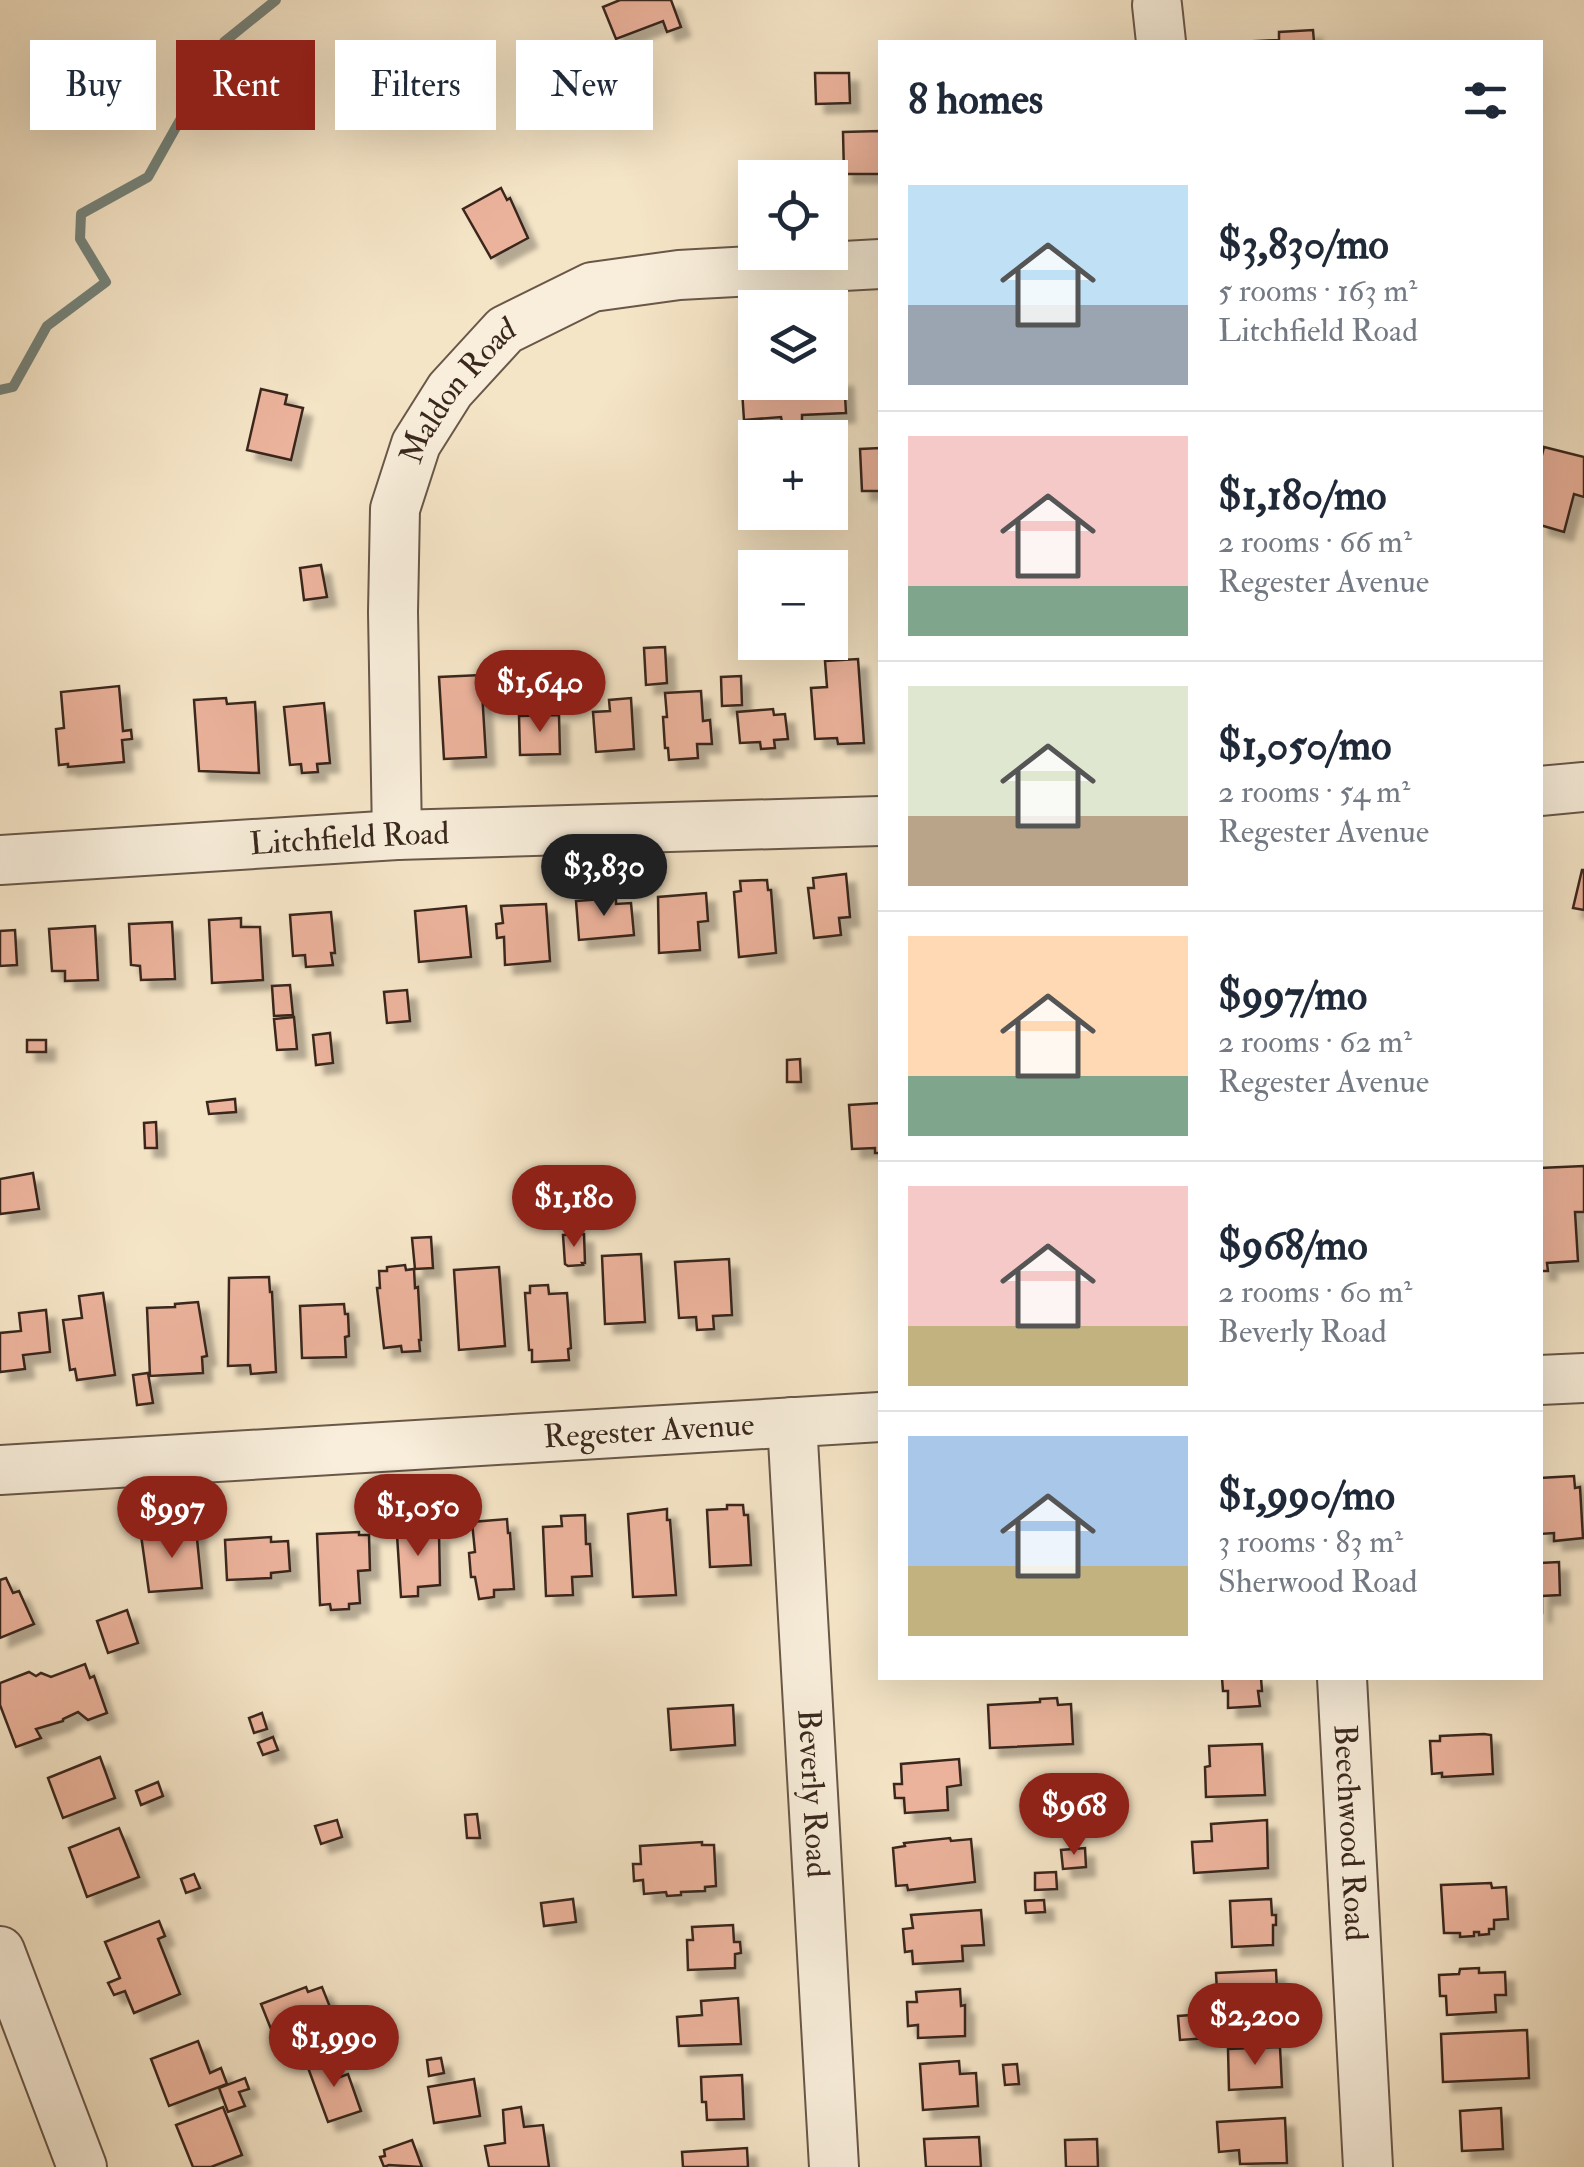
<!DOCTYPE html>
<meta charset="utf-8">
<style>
:root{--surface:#fff;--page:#f6f6f7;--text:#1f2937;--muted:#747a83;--line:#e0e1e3;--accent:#8f2418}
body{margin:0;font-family:"IM FELL Double Pica",serif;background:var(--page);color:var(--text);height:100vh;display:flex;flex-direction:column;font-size:38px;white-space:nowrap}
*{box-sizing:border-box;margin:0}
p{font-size:32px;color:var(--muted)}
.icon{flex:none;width:55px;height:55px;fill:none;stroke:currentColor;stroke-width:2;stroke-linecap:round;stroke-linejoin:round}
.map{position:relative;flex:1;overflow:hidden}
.sheet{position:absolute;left:878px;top:40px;width:665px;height:1640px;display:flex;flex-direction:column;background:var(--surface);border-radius:0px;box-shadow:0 10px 40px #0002}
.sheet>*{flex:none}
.top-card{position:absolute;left:30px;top:40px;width:698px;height:90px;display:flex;gap:20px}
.controls{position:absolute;left:738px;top:160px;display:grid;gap:20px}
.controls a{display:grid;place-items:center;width:110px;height:110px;border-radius:0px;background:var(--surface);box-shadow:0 10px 40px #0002;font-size:50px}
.price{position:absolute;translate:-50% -85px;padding:0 22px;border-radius:35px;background:var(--accent);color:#fff;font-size:32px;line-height:65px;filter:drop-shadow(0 2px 5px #0008)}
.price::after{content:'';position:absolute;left:50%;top:60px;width:30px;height:22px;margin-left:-15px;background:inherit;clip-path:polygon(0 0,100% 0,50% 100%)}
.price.current{background:#222;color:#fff}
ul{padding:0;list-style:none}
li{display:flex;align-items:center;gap:30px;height:250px;padding:0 30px}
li+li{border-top:2px solid var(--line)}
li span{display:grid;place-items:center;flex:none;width:280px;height:200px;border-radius:0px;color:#555}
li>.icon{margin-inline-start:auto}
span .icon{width:120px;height:120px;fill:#fffc;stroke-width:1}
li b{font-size:42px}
h2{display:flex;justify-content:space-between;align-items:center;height:120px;padding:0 30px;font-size:42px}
.chip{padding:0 35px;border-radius:0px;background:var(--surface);box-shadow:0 10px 40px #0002;font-size:35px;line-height:90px}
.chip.current{background:var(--accent);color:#fff}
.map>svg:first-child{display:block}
</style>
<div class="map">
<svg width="1584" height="2167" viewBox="0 0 1584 2167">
<defs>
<filter id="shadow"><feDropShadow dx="9" dy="9" stdDeviation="2.5" flood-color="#0004"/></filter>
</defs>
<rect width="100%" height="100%" fill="#f5e5c7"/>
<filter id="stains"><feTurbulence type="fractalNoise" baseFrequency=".002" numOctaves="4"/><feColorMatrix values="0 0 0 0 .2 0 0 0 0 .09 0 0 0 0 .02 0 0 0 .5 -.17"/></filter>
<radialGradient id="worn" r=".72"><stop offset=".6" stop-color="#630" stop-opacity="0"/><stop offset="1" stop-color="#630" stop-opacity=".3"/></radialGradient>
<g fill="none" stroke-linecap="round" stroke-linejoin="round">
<polyline stroke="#75837a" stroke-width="10" points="0,390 13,387 47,326 106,282 80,239 81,214 148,177 224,42 276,0"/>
</g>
<g fill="#ecb39c" stroke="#3a281e" stroke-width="2.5" filter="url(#shadow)">
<polygon points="620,0 671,0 681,27 667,32 663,21 616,39 603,7"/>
<polygon points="1313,30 1314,42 1237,42 1279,40 1279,32"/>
<polygon points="815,73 849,73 850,103 816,104"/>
<polygon points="880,131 880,174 844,174 843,132"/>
<polygon points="501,188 507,200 510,198 528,238 491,258 463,209"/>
<polygon points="755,359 755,382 830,382 830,379 844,378 846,413 802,415 802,421 782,422 781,417 744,420 740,360"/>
<polygon points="261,389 287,395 285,404 303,408 291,460 247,450"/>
<polygon points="1544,447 1584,457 1584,497 1574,494 1564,532 1540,525 1540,463"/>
<polygon points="880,448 880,491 862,491 860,449"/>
<polygon points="321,565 327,597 304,600 300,568"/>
<polygon points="665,647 667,683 646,685 644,648"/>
<polygon points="858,659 864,743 838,744 837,738 815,739 811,688 827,687 825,661"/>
<polygon points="481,675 486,757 444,759 439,677"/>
<polygon points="741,676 742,705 722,706 721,677"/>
<polygon points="119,686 123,731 131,730 132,739 122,740 124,762 68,767 68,764 59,765 56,729 64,728 61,692"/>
<polygon points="701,691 703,721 710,720 712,744 697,744 698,758 669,760 668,748 665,748 663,717 667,717 665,693"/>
<polygon points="226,698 227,704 255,702 259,773 199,771 194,700"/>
<polygon points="631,698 634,749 596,752 593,712 610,711 609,700"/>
<polygon points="324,703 330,763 317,764 318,772 302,773 301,764 290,765 284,707"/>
<polygon points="773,709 774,715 785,714 788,739 774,740 775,748 761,749 760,742 740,743 737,712"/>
<polygon points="559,715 560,754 520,755 519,716"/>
<polygon points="1582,870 1584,870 1584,910 1573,908"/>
<polygon points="846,874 850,917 839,918 841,935 814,938 808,888 814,888 813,878"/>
<polygon points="767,880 768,890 771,890 776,953 739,957 734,892 741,891 740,881"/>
<polygon points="706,893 708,921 698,922 700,950 659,953 658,897"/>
<polygon points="616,898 616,904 631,903 634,935 579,940 576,901"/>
<polygon points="546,904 550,961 505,965 504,937 497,938 496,924 503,923 501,906"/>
<polygon points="466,906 471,957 419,962 415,911"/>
<polygon points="331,912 335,953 331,953 333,965 306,967 305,955 293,956 290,915"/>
<polygon points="241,918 241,927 260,927 263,980 212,983 209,920"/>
<polygon points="172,922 175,979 141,980 140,966 131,965 129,924"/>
<polygon points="95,926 98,980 65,981 65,971 52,971 49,929"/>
<polygon points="15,930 17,965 0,966 0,931"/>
<polygon points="290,985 293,1015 274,1016 272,986"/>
<polygon points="407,990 410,1021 387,1023 384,992"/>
<polygon points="294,1017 297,1049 277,1050 274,1019"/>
<polygon points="330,1033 333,1063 316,1065 313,1035"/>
<rect x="27" y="1040" width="19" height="12"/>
<polygon points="800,1059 801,1082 787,1082 787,1060"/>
<polygon points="235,1099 236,1112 209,1114 207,1102"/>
<polygon points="880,1103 880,1153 875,1153 875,1148 852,1149 849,1105"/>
<polygon points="156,1122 157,1148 145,1148 144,1123"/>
<polygon points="1584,1166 1584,1212 1575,1212 1578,1261 1547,1263 1548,1271 1540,1271 1540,1168"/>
<polygon points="33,1173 39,1209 0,1214 0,1179"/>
<polygon points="584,1234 585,1263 582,1263 583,1265 568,1266 565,1264 563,1235"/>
<polygon points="431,1237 433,1268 415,1269 412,1238"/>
<polygon points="641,1254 645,1322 605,1324 602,1256"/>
<polygon points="729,1259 732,1315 713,1316 714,1329 697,1330 696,1317 679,1318 675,1262"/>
<polygon points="405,1265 406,1270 414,1269 415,1288 418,1287 421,1340 419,1340 420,1351 402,1352 401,1346 384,1348 377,1288 380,1288 379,1271 387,1271 387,1267"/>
<polygon points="499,1267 505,1346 459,1350 454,1270"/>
<polygon points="269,1277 270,1292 272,1292 276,1372 251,1374 250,1365 228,1366 229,1278"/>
<polygon points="548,1285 549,1294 567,1293 571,1348 568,1349 569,1360 532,1362 532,1350 529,1350 525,1293 530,1293 530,1286"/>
<polygon points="103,1293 115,1375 77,1380 75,1369 70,1370 63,1320 82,1318 79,1296"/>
<polygon points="198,1302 207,1356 202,1357 203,1373 150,1376 147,1308 175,1307 175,1304"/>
<polygon points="344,1304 345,1314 348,1314 349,1336 345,1337 346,1357 302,1358 300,1306"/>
<polygon points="46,1310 50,1352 23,1355 25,1369 0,1372 0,1333 21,1331 19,1313"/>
<polygon points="148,1373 153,1403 137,1405 133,1375"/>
<polygon points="1574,1476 1575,1488 1580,1487 1583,1538 1554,1541 1554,1533 1540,1534 1540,1478"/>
<polygon points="727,1505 743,1505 744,1515 748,1515 751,1565 710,1567 707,1510 727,1509"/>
<polygon points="667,1509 667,1520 670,1520 676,1595 633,1597 628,1514"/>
<polygon points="585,1515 586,1544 590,1544 592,1576 572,1577 573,1595 546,1596 543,1527 562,1526 561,1516"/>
<polygon points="507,1519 508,1533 510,1533 514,1589 494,1590 494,1597 479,1599 475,1577 471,1577 469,1553 475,1552 472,1522"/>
<polygon points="418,1523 419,1534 439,1533 440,1585 418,1587 418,1596 401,1597 397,1535 400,1535 399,1524"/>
<polygon points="196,1529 202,1588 149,1592 141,1535"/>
<polygon points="359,1532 359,1535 369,1535 370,1570 358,1571 360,1603 349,1604 349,1609 331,1610 330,1604 320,1605 317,1534"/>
<polygon points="271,1537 271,1542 288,1541 290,1571 271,1573 271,1578 227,1580 225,1540"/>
<polygon points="1559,1562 1560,1595 1542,1596 1542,1613 1540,1613 1540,1563"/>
<polygon points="6,1578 13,1593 19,1591 34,1624 0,1638 0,1580"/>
<polygon points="127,1610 138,1643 108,1653 97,1621"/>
<polygon points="85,1664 90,1678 94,1676 107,1713 88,1720 78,1712 63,1719 63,1721 36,1729 41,1738 16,1747 0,1705 0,1683 29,1672 36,1676 41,1673 51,1677"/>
<polygon points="1222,1678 1261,1678 1262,1691 1258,1691 1260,1706 1228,1708 1228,1691 1223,1691"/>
<polygon points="1057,1698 1058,1705 1071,1704 1073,1744 990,1748 988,1705 1040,1702 1040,1699"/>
<polygon points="733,1705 735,1745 671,1750 668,1709"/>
<polygon points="262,1713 267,1729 254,1733 249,1718"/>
<polygon points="1484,1734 1491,1735 1493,1774 1442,1777 1442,1773 1432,1774 1430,1741 1440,1741 1440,1736"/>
<polygon points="273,1737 278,1750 263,1755 258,1743"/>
<polygon points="1262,1744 1265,1795 1206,1797 1205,1767 1210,1766 1209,1746"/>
<polygon points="100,1757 115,1798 63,1818 48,1778"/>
<polygon points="959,1759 961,1785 947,1787 948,1810 905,1813 904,1798 895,1798 894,1784 902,1784 901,1764"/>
<polygon points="158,1782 163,1796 141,1805 136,1791"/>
<polygon points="1065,1798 1066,1812 1042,1814 1041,1800"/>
<polygon points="477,1814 480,1838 467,1838 465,1815"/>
<polygon points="337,1820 342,1837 321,1844 315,1826"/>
<polygon points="1267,1820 1268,1868 1194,1873 1192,1842 1212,1841 1211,1824"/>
<polygon points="119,1828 139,1877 87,1897 69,1848"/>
<polygon points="950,1838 951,1841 971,1839 975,1882 908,1890 907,1885 896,1886 893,1848 905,1846 904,1843"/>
<polygon points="702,1842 702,1845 714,1845 716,1886 705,1887 705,1891 681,1892 681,1895 667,1896 666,1892 644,1894 643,1880 634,1881 633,1864 641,1864 640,1846"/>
<polygon points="1085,1848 1086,1867 1063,1869 1061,1850"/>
<polygon points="1056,1872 1057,1889 1035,1890 1035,1873"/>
<polygon points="194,1874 200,1888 186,1893 181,1879"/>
<polygon points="1491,1883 1492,1888 1506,1887 1508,1919 1494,1920 1494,1929 1489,1929 1489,1934 1479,1935 1479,1932 1474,1932 1474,1936 1460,1937 1460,1933 1444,1933 1441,1885"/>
<polygon points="573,1899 576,1922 544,1926 541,1903"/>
<polygon points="1271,1899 1272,1915 1276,1915 1276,1925 1273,1925 1273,1945 1232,1947 1230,1901"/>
<polygon points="1044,1900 1045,1912 1026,1913 1025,1901"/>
<polygon points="981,1910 984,1945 962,1946 963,1961 913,1964 912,1951 905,1952 903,1929 913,1928 911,1915"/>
<polygon points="159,1921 165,1936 158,1939 180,1994 134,2013 125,1991 114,1995 108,1983 120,1978 105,1942"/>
<polygon points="733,1925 734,1942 740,1942 741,1953 735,1954 735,1968 688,1970 687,1940 693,1940 692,1927"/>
<polygon points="1479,1968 1479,1973 1505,1972 1506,1995 1495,1995 1496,2012 1447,2015 1446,1996 1440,1996 1439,1975 1459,1974 1460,1969"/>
<polygon points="1276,1970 1277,1991 1282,1991 1283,2002 1277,2002 1279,2025 1219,2028 1216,1973"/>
<polygon points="306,1987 308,1992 322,1987 330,2007 315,2013 317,2018 273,2034 261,2004"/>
<polygon points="960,1989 961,2006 965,2005 965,2036 918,2038 918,2025 908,2026 907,2002 917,2002 916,1992"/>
<polygon points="738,1998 741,2044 679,2046 677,2017 702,2015 701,2001"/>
<polygon points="1206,2014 1208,2038 1180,2040 1178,2016"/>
<polygon points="1527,2030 1529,2078 1443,2082 1441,2034"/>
<polygon points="198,2041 210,2073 221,2068 227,2084 169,2106 151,2059"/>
<polygon points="1280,2047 1282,2087 1229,2090 1228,2049"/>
<polygon points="333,2056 340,2077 348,2074 361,2111 328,2122 307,2065"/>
<polygon points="441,2058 444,2073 429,2076 427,2060"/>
<polygon points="959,2061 960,2074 976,2073 978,2106 923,2110 920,2064"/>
<polygon points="1017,2064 1019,2084 1005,2085 1003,2065"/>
<polygon points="742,2075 744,2119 707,2120 706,2102 702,2102 701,2077"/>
<polygon points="245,2078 249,2089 239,2092 245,2106 228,2112 219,2088"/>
<polygon points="474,2079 480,2116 434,2123 428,2087"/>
<polygon points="223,2107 242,2155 211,2167 193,2167 176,2125"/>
<polygon points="521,2107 524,2127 543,2125 549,2167 489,2167 485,2146 505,2143 503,2110"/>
<polygon points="1501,2108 1503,2149 1462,2151 1460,2111"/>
<polygon points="1285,2118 1287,2163 1240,2164 1239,2150 1219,2152 1217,2122"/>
<polygon points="979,2137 981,2167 926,2167 924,2139"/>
<polygon points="1097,2139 1098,2167 1066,2167 1065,2140"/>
<polygon points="412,2140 422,2167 389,2165 384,2167 380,2157 385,2156 384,2150"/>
<polygon points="747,2148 748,2167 683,2167 682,2152"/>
</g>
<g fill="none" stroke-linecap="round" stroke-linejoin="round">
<g stroke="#695748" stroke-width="52">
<g id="minor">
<polyline points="1157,5 1161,42"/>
<polyline points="1540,791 1584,787"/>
<path id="s1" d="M397 835 393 612 395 509 416 444 450 390 505 330 592 287 679 275 880 264"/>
<path id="s2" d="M0 860 397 835 880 821"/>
<polyline points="1540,1380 1584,1378"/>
<path id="s3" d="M792 1422 834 2167"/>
<path id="s4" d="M0 1470 880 1417"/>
<path id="s5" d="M1342 1678 1368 2167"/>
<polyline points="0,1951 82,2167"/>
</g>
</g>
<use href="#minor" stroke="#f8eedb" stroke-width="48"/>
</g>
<g text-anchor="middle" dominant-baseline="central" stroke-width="10" stroke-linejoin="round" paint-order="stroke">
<g font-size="32" fill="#3a281e" stroke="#f8eedb">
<text stroke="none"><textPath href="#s1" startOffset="462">Maldon Road</textPath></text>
<text stroke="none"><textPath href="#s2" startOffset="350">Litchfield Road</textPath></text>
<text stroke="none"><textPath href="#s4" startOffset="650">Regester Avenue</textPath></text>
<text stroke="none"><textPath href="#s3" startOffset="372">Beverly Road</textPath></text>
<text stroke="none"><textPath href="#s5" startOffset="155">Beechwood Road</textPath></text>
</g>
</g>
<rect width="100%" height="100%" filter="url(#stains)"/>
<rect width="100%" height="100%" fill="url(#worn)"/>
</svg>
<div class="controls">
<a><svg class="icon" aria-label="locate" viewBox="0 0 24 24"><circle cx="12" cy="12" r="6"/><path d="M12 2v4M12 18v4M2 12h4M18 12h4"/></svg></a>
<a><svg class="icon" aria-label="layers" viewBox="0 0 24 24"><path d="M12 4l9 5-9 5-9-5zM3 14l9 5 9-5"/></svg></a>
<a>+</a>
<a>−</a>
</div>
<b class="price" style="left:540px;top:735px">$1,640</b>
<b class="price current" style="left:604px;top:919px">$3,830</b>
<b class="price" style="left:574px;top:1250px">$1,180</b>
<b class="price" style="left:418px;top:1559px">$1,050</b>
<b class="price" style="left:172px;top:1561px">$997</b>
<b class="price" style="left:1074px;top:1858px">$968</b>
<b class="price" style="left:1255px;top:2068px">$2,200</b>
<b class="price" style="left:334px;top:2090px">$1,990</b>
<div class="top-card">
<a class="chip">Buy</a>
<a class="chip current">Rent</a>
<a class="chip">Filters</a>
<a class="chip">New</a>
</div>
<section class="sheet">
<h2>8 homes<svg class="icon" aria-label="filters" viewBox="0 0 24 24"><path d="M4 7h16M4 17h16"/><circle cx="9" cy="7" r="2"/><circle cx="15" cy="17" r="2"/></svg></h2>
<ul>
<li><span style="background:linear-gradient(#bfe0f5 60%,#9aa5b1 0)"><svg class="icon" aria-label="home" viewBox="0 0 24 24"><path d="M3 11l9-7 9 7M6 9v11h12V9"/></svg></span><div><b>$3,830/mo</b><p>5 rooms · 163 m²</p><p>Litchfield Road</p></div></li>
<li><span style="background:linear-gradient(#f6c9c9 75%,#7fa58c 0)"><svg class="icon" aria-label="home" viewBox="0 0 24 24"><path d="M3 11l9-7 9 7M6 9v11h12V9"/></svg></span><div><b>$1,180/mo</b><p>2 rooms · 66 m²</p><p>Regester Avenue</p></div></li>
<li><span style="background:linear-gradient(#dfe7d0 65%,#b9a48a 0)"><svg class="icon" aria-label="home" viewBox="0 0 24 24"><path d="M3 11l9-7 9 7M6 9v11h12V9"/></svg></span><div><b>$1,050/mo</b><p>2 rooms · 54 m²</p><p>Regester Avenue</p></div></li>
<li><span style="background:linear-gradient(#ffd9b3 70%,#7fa58c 0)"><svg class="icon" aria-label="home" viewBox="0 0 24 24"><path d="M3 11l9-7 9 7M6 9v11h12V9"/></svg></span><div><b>$997/mo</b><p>2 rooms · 62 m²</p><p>Regester Avenue</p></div></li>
<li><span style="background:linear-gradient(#f6c9c9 70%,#c2b280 0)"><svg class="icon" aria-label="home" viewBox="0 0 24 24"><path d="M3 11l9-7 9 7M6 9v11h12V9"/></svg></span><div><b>$968/mo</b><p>2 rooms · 60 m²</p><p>Beverly Road</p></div></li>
<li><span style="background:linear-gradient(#a9c7e8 65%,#c2b280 0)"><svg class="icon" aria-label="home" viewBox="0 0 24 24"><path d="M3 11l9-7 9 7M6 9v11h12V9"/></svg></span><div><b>$1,990/mo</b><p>3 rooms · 83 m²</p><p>Sherwood Road</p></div></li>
</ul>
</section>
</div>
